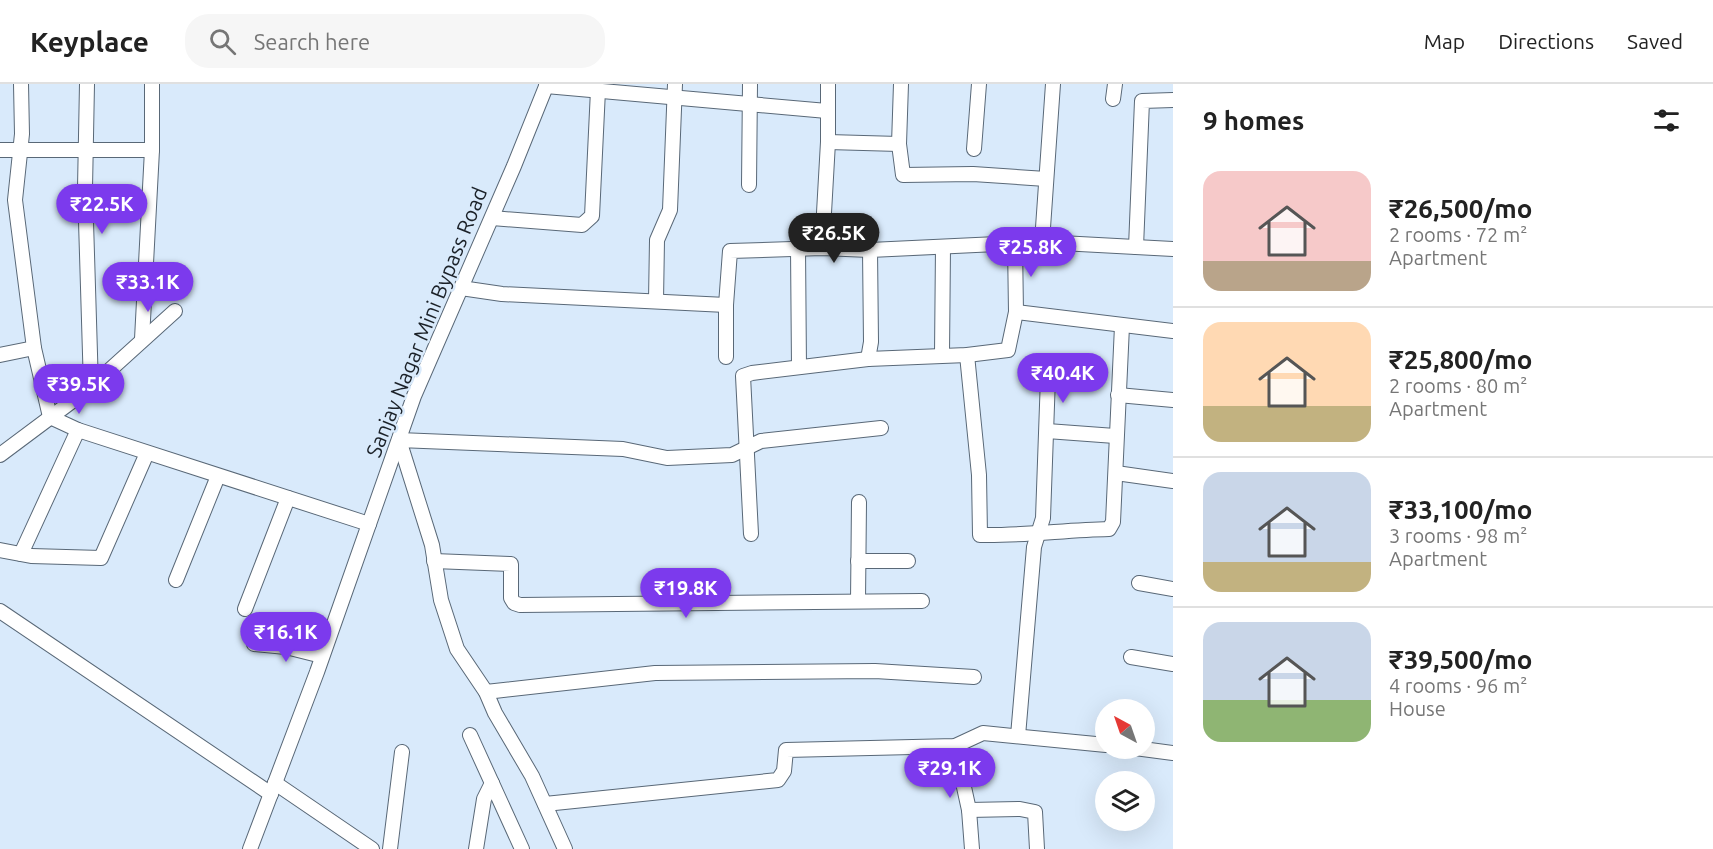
<!DOCTYPE html>
<meta charset="utf-8">
<style>
:root{--surface:#fff;--page:#f6f6f6;--text:#222;--muted:#767676;--line:#e0e0e0;--accent:#7c3aed}
body{margin:0;font-family:Ubuntu,sans-serif;background:var(--page);color:var(--text);height:100vh;display:flex;flex-direction:column;font-size:22px;white-space:nowrap}
*{box-sizing:border-box;margin:0}
p{font-size:20px;color:var(--muted)}
.icon{flex:none;width:33px;height:33px;fill:none;stroke:currentColor;stroke-width:2;stroke-linecap:round;stroke-linejoin:round}
.map{position:relative;flex:1;overflow:hidden}
.drawer{display:flex;flex-direction:column;background:var(--surface);width:540px}
.drawer>*{flex:none}
.needle{width:39px;rotate:320deg}
.controls{position:absolute;left:1095px;top:615px;display:grid;gap:12px}
.controls a{display:grid;place-items:center;width:60px;height:60px;border-radius:50%;background:var(--surface);box-shadow:0 6px 24px #0002;font-size:30px}
.price{position:absolute;translate:-50% -51px;padding:0 14px;border-radius:21px;background:var(--accent);color:#fff;font-size:20px;line-height:39px;filter:drop-shadow(0 2px 3px #0008)}
.price::after{content:'';position:absolute;left:50%;top:36px;width:18px;height:14px;margin-left:-9px;background:inherit;clip-path:polygon(0 0,100% 0,50% 100%)}
.price.current{background:#222;color:#fff}
ul{padding:0;list-style:none}
li{display:flex;align-items:center;gap:18px;height:150px;padding:0 30px}
li+li{border-top:2px solid var(--line)}
li span{display:grid;place-items:center;flex:none;width:168px;height:120px;border-radius:18px;color:#555}
li>.icon{margin-inline-start:auto}
span .icon{width:72px;height:72px;fill:#fffc;stroke-width:1}
li b{font-size:26px}
h2{display:flex;justify-content:space-between;align-items:center;height:72px;padding:0 30px;font-size:26px}
header{display:flex;align-items:center;gap:36px;box-sizing:border-box;height:84px;padding:0 30px;background:var(--surface);border-bottom:2px solid var(--line)}
header strong{font-size:28px}
nav{display:flex;gap:33px;margin-inline-start:auto;font-size:21px}
.search{width:420px;height:54px;background:var(--page);display:flex;align-items:center;gap:15px;box-sizing:border-box;padding:0 21px;border-radius:24px;color:var(--muted);font-size:22px}
main{display:flex;flex:1;min-height:0}
.map>svg:first-child{display:block}
</style>
<header>
<strong>Keyplace</strong>
<div class="search"><svg class="icon" aria-label="search" viewBox="0 0 24 24"><circle cx="10" cy="10" r="6"/><path d="M15 15l6 6"/></svg>Search here</div>
<nav><a>Map</a><a>Directions</a><a>Saved</a></nav>
</header>
<main>
<div class="map">
<svg width="1173" height="765" viewBox="0 0 1173 765">
<rect width="100%" height="100%" fill="#d9eafb"/>
<g fill="none" stroke-linecap="round" stroke-linejoin="round">
<g stroke="#596877" stroke-width="16">
<g id="minor">
<polyline points="21,0 22,50 15,116 34,264 50,333"/>
<polyline points="87,0 85,104 91,303"/>
<polyline points="901,0 899,60 903,91 973,90 1046,95"/>
<polyline points="546,2 827,27"/>
<polyline points="1113,15 1115,0"/>
<polyline points="828,58 899,60"/>
<polyline points="974,65 979,0"/>
<polyline points="0,66 152,66"/>
<polyline points="749,101 750,0"/>
<polyline points="492,134 582,141 592,132 598,6"/>
<polyline points="1042,158 1053,0"/>
<polyline points="1136,163 1142,17 1173,16"/>
<polyline points="798,164 799,283"/>
<polyline points="822,164 828,58 828,0"/>
<polyline points="461,204 502,210 726,221"/>
<polyline points="656,217 657,156 670,126 675,0"/>
<polyline points="1016,228 1173,247"/>
<polyline points="142,255 152,66 152,0"/>
<polyline points="942,270 943,163"/>
<polyline points="0,271 34,264"/>
<path d="M967 271 979 391 980 451C1023 452 1065 446 1109 445L1113 438 1122 242"/>
<polyline points="726,273 726,221 730,167 822,164 870,166"/>
<polyline points="868,275 871,258 870,166 1042,158 1173,165"/>
<polyline points="1118,311 1173,316"/>
<polyline points="50,333 78,346 369,440"/>
<polyline points="1047,347 1115,352"/>
<polyline points="0,371 91,303 175,227"/>
<polyline points="1116,389 1173,397"/>
<polyline points="751,450 743,292 752,289 868,275 967,271 1008,266 1016,228 1015,160"/>
<polyline points="0,466 31,472 101,474 147,369"/>
<polyline points="21,470 78,346"/>
<polyline points="434,477 511,480 511,514 514,519 520,521 922,517"/>
<polyline points="858,477 908,477"/>
<polyline points="176,496 218,392"/>
<polyline points="1139,499 1173,505"/>
<polyline points="858,517 859,418"/>
<polyline points="245,525 288,414"/>
<polyline points="0,527 271,710"/>
<polyline points="254,560 286,563 322,572"/>
<polyline points="1131,573 1173,580"/>
<polyline points="486,608 655,589 875,587 974,593"/>
<polyline points="470,651 522,765"/>
<polyline points="1018,652 1034,463 1043,434 1048,293"/>
<polyline points="955,662 969,726 972,765"/>
<polyline points="1135,664 1173,669"/>
<polyline points="275,699 372,765"/>
<polyline points="545,720 778,696 784,687 786,666 955,662 983,649 1106,661"/>
<polyline points="969,726 1020,725 1035,728 1037,765"/>
<polyline points="250,765 317,588 414,312 514,82 547,0"/>
<polyline points="390,765 402,668"/>
<polyline points="476,765 484,715 492,699"/>
<polyline points="565,765 532,692 495,629 486,608 457,565 441,516 432,461 399,356 623,365 667,374 732,371 761,357 881,344"/>
</g>
</g>
<use href="#minor" stroke="#fff" stroke-width="14"/>
</g>
<g text-anchor="middle" dominant-baseline="central" stroke-width="5" stroke-linejoin="round" paint-order="stroke">
<g font-size="21" fill="#1b2128" stroke="#d9eafb">
<text transform="translate(426 238) rotate(-68)">Sanjay Nagar Mini Bypass Road</text>
</g>
</g>
</svg>
<div class="controls">
<a><svg class="needle" viewBox="-14 -14 28 28"><path d="M0-13l5 13h-10z" fill="#e53935"/><path d="M0 13l5-13h-10z" fill="#767676"/></svg></a>
<a><svg class="icon" aria-label="layers" viewBox="0 0 24 24"><path d="M12 4l9 5-9 5-9-5zM3 14l9 5 9-5"/></svg></a>
</div>
<b class="price" style="left:102px;top:151px">₹22.5K</b>
<b class="price current" style="left:834px;top:180px">₹26.5K</b>
<b class="price" style="left:1031px;top:194px">₹25.8K</b>
<b class="price" style="left:148px;top:229px">₹33.1K</b>
<b class="price" style="left:1063px;top:320px">₹40.4K</b>
<b class="price" style="left:79px;top:331px">₹39.5K</b>
<b class="price" style="left:686px;top:535px">₹19.8K</b>
<b class="price" style="left:286px;top:579px">₹16.1K</b>
<b class="price" style="left:950px;top:715px">₹29.1K</b>
</div>
<section class="drawer">
<h2>9 homes<svg class="icon" aria-label="filters" viewBox="0 0 24 24"><path d="M4 7h16M4 17h16"/><circle cx="9" cy="7" r="2"/><circle cx="15" cy="17" r="2"/></svg></h2>
<ul>
<li><span style="background:linear-gradient(#f6c9c9 75%,#b9a48a 0)"><svg class="icon" aria-label="home" viewBox="0 0 24 24"><path d="M3 11l9-7 9 7M6 9v11h12V9"/></svg></span><div><b>₹26,500/mo</b><p>2 rooms · 72 m²</p><p>Apartment</p></div></li>
<li><span style="background:linear-gradient(#ffd9b3 70%,#c2b280 0)"><svg class="icon" aria-label="home" viewBox="0 0 24 24"><path d="M3 11l9-7 9 7M6 9v11h12V9"/></svg></span><div><b>₹25,800/mo</b><p>2 rooms · 80 m²</p><p>Apartment</p></div></li>
<li><span style="background:linear-gradient(#c9d6e8 75%,#c2b280 0)"><svg class="icon" aria-label="home" viewBox="0 0 24 24"><path d="M3 11l9-7 9 7M6 9v11h12V9"/></svg></span><div><b>₹33,100/mo</b><p>3 rooms · 98 m²</p><p>Apartment</p></div></li>
<li><span style="background:linear-gradient(#c9d6e8 65%,#8fb573 0)"><svg class="icon" aria-label="home" viewBox="0 0 24 24"><path d="M3 11l9-7 9 7M6 9v11h12V9"/></svg></span><div><b>₹39,500/mo</b><p>4 rooms · 96 m²</p><p>House</p></div></li>
</ul>
</section>
</main>
